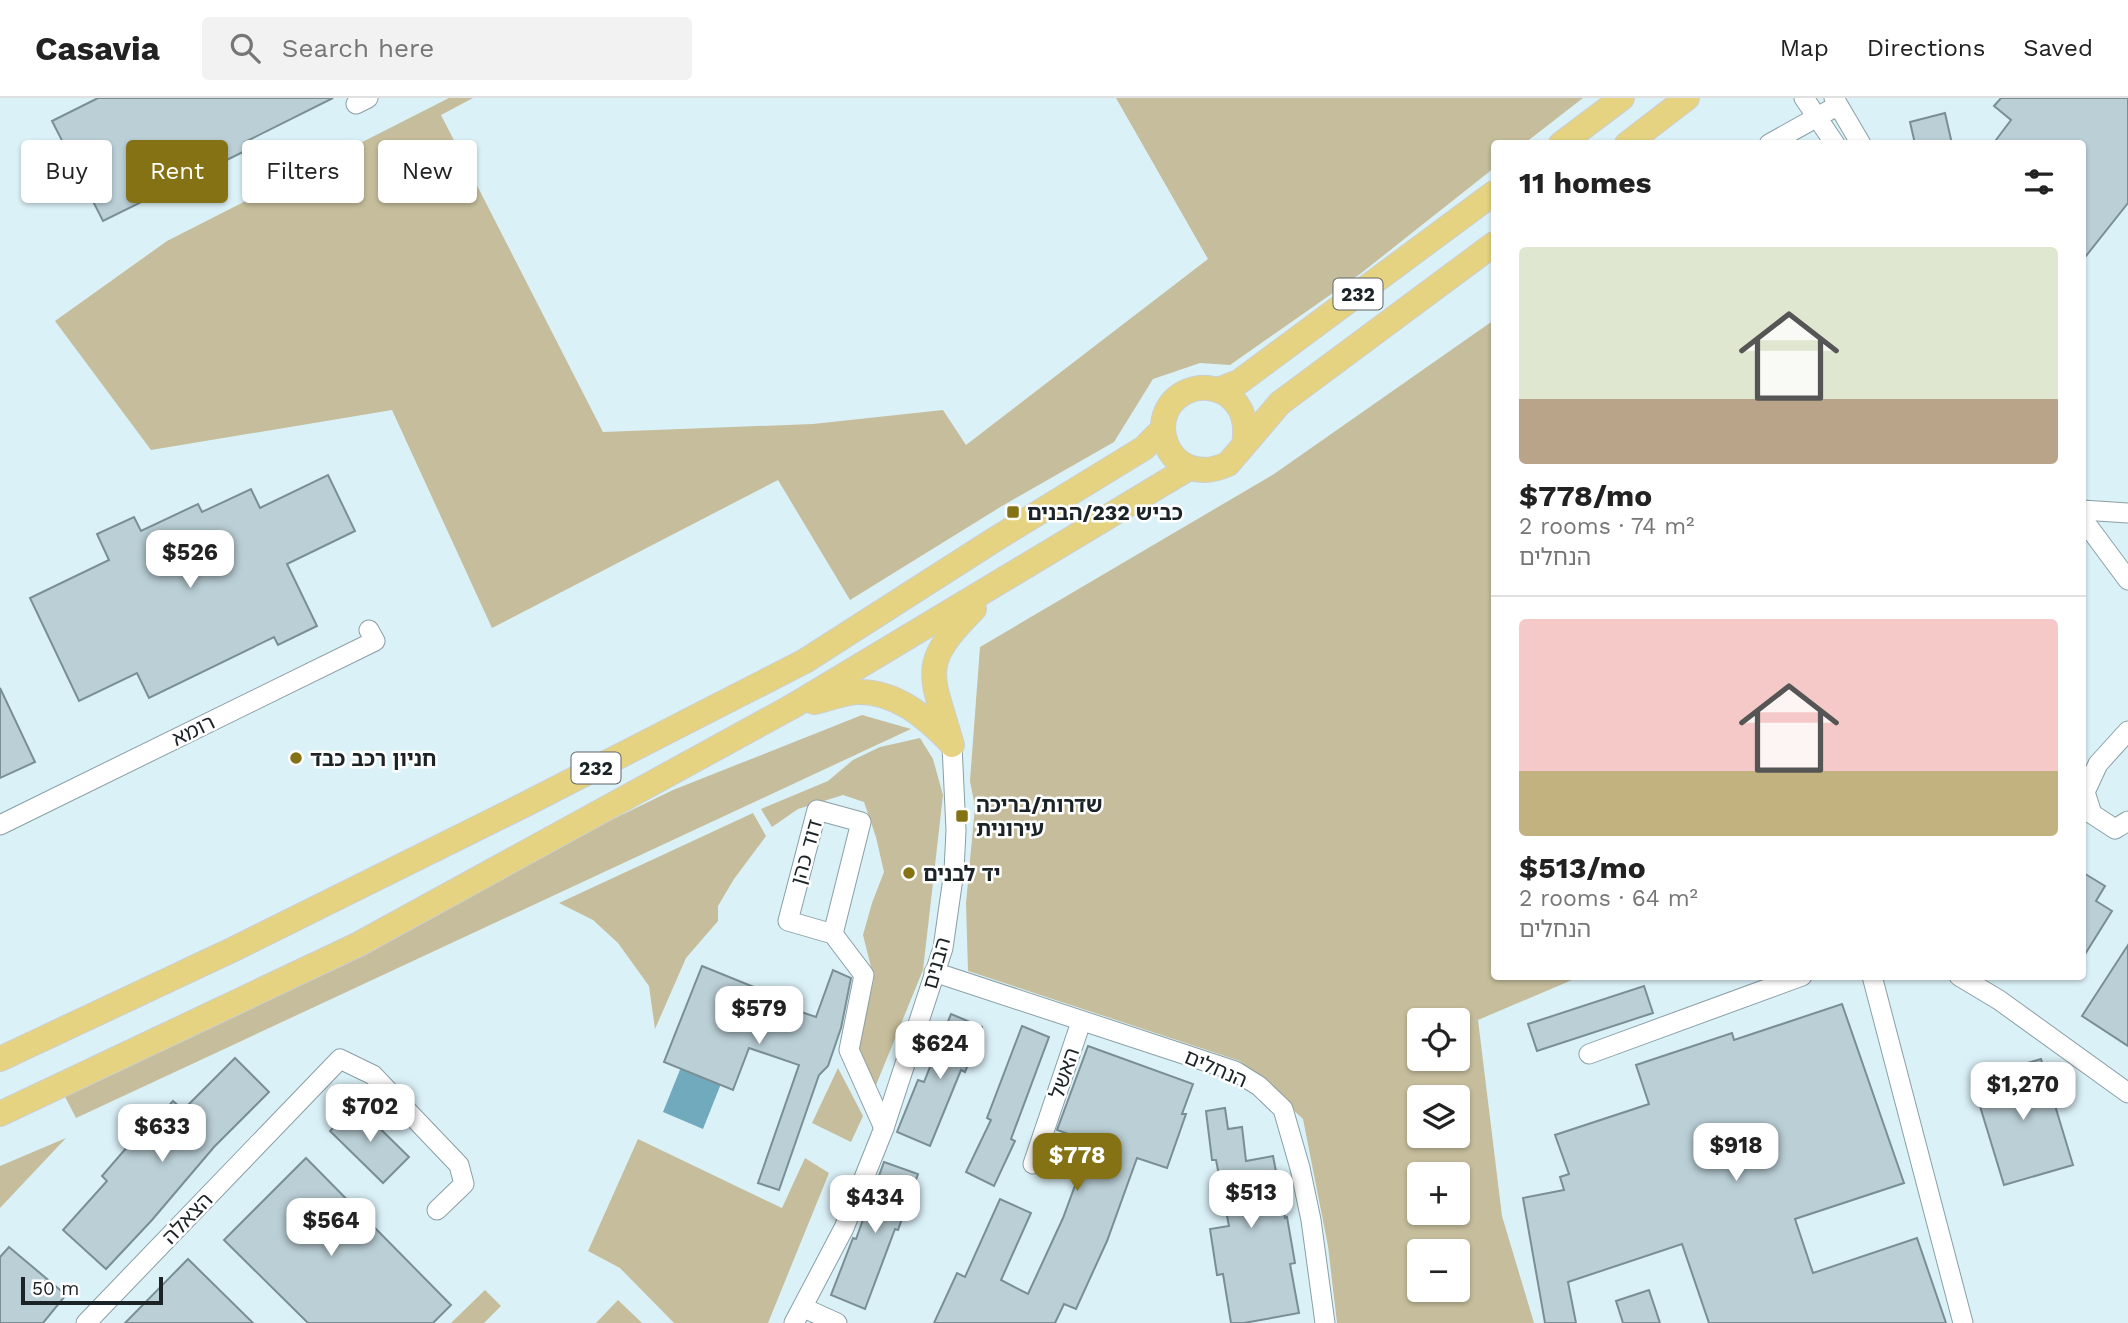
<!DOCTYPE html>
<meta charset="utf-8">
<style>
:root{--surface:#fff;--page:#f2f2f2;--text:#222;--muted:#767676;--line:#e0e0e0;--accent:#857214}
body{margin:0;font-family:"Work Sans","Noto Sans Hebrew",sans-serif;background:var(--page);color:var(--text);height:100vh;display:flex;flex-direction:column;font-size:26px;white-space:nowrap}
*{box-sizing:border-box;margin:0}
p{font-size:23px;color:var(--muted)}
.icon{flex:none;width:38px;height:38px;fill:none;stroke:currentColor;stroke-width:2;stroke-linecap:round;stroke-linejoin:round}
.map{position:relative;flex:1;overflow:hidden}
.side{position:absolute;left:1491px;top:42px;width:595px;height:840px;display:flex;flex-direction:column;background:var(--surface);border-radius:7px;box-shadow:0 2px 5px #0004}
.side>*{flex:none}
.banner{position:absolute;left:21px;top:42px;width:665px;height:63px;display:flex;gap:14px}
.buttons{position:absolute;left:1407px;top:910px;display:grid;gap:14px}
.buttons a{display:grid;place-items:center;width:63px;height:63px;border-radius:7px;background:var(--surface);box-shadow:0 2px 5px #0004;font-size:35px}
.scale{position:absolute;left:21px;bottom:18px;width:142px;box-sizing:border-box;padding-left:7px;border:4px solid #1b2326;border-top:0;font-size:19px;line-height:24px;white-space:nowrap;color:#1b2326;-webkit-text-stroke:5px #fff;paint-order:stroke}
.price{position:absolute;translate:-50% -60px;padding:0 16px;border-radius:14px;background:#fff;color:#222;font-size:23px;line-height:46px;filter:drop-shadow(0 2px 4px #0008)}
.price::after{content:'';position:absolute;left:50%;top:42px;width:21px;height:16px;margin-left:-10px;background:inherit;clip-path:polygon(0 0,100% 0,50% 100%)}
.price.selected{background:var(--accent);color:#fff}
ul{padding:0;list-style:none}
li{display:grid;align-content:center;gap:14px;height:371px;padding:0 28px}
li+li{border-top:2px solid var(--line)}
li span{display:grid;place-items:center;height:217px;border-radius:7px;color:#555}
li>.icon{margin-inline-start:auto}
span .icon{width:126px;height:126px;fill:#fffc;stroke-width:1}
li b{font-size:30px}
h2{display:flex;justify-content:space-between;align-items:center;height:84px;padding:0 28px;font-size:30px}
.pill{padding:0 24px;border-radius:7px;background:var(--surface);box-shadow:0 2px 5px #0004;font-size:24px;line-height:63px}
.pill.selected{background:var(--accent);color:#fff}
header{display:flex;align-items:center;gap:42px;box-sizing:border-box;height:98px;padding:0 35px;background:var(--surface);border-bottom:2px solid var(--line)}
header strong{font-size:33px}
nav{display:flex;gap:38px;margin-inline-start:auto;font-size:24px}
.search{width:490px;height:63px;background:var(--page);display:flex;align-items:center;gap:18px;box-sizing:border-box;padding:0 24px;border-radius:7px;color:var(--muted);font-size:26px}
.map>svg:first-child{display:block}
</style>
<header>
<strong>Casavia</strong>
<div class="search"><svg class="icon" aria-label="search" viewBox="0 0 24 24"><circle cx="10" cy="10" r="6"/><path d="M15 15l6 6"/></svg>Search here</div>
<nav><a>Map</a><a>Directions</a><a>Saved</a></nav>
</header>
<div class="map">
<svg width="2128" height="1225" viewBox="0 0 2128 1225">
<rect width="100%" height="100%" fill="#dbf1f8"/>
<g fill="#c5bd9b" fill-rule="evenodd">
<polygon points="449,0 473,0 441,17 603,334 813,326 943,312 966,347 1208,161 1116,0 1583,0 1525,45 1494,46 1494,70 1360,176 1230,267 1200,265 1153,281 1114,344 1002,408 850,502 778,382 492,530 392,312 151,352 55,223 167,143"/>
<path d="M1494 222V878L1579 879 1478 922 1502 1118 1534 1225H1337L1328 1148 1303 1021 1240 963 968 873 966 805 975 709 970 683 980 549 1274 376ZM1419 922H1458V961H1419ZM1419 999H1458V1038H1419ZM1419 1076H1458V1115H1419ZM1419 1153H1458V1192H1419Z"/>
<polygon points="862,617 911,631 76,1020 60,989 673,692"/>
<polygon points="920,640 933,661 943,697 923,872 876,987 859,967 858,950 874,881 863,837 872,805 884,774 876,739 864,704 843,697 798,711 772,729 761,711 828,683 853,662 880,649"/>
<polygon points="753,715 766,738 734,781 718,808 718,823 686,860 655,931 649,888 618,845 593,822 559,805"/>
<polygon points="838,970 863,1018 851,1044 812,1025"/>
<polygon points="66,1040 0,1110 0,1068"/>
<polygon points="638,1041 782,1110 805,1060 829,1075 768,1225 674,1225 620,1170 588,1153"/>
<polygon points="485,1192 501,1208 484,1225 451,1225"/>
<polygon points="618,1202 642,1225 596,1225"/>
</g>
<polygon fill="#70aabc" points="716,882 756,898 703,1031 663,1014"/>
<g fill="#bacfd6" stroke="#7a8f95" stroke-width="2">
<polygon points="98,0 333,0 245,44 249,51 103,123 52,23"/>
<polygon points="2001,0 2128,0 2128,105 2082,163 2082,46 1993,46 2011,22 1994,8"/>
<polygon points="1945,15 1952,46 1915,46 1910,24"/>
<polygon points="328,377 355,433 287,466 317,528 278,547 274,539 149,600 137,575 79,603 30,500 109,462 97,436 134,419 141,433 198,406 202,414 251,391 260,410"/>
<polygon points="0,590 35,664 0,680"/>
<polygon points="2082,774 2105,788 2096,803 2112,813 2082,861"/>
<polygon points="2128,847 2128,948 2082,918"/>
<polygon points="702,868 771,896 768,903 816,919 833,872 851,880 841,930 828,968 819,977 779,1092 758,1085 799,967 749,950 733,992 664,964"/>
<polygon points="1644,888 1653,915 1537,953 1528,926"/>
<polygon points="1842,906 1904,1085 1795,1121 1813,1175 1917,1140 1946,1225 1709,1225 1682,1146 1568,1184 1576,1225 1545,1225 1523,1100 1564,1092 1560,1079 1569,1076 1555,1037 1649,1006 1636,967 1732,935 1734,942"/>
<polygon points="951,916 982,929 965,974 961,972 930,1048 897,1034 918,982 924,984"/>
<polygon points="1022,928 1049,939 1011,1041 1015,1043 994,1088 966,1074 991,1022 987,1020"/>
<polygon points="1088,948 1193,986 1182,1016 1186,1016 1167,1070 1137,1060 1107,1143 1076,1211 1064,1206 1055,1225 934,1225 957,1175 965,1179 1000,1101 1031,1115 1001,1182 1028,1196 1063,1120 1091,1044 1057,1032"/>
<polygon points="235,960 269,994 214,1049 152,1122 106,1171 63,1132 107,1083 102,1078 134,1041 137,1044 173,1003 183,1012"/>
<polygon points="2041,961 2073,1067 2004,1087 1972,982"/>
<polygon points="356,1007 409,1059 383,1085 330,1033"/>
<polygon points="1225,1010 1228,1031 1242,1029 1246,1063 1273,1058 1285,1120 1287,1119 1295,1165 1290,1166 1299,1215 1244,1225 1231,1225 1223,1176 1217,1177 1210,1131 1229,1128 1216,1062 1212,1062 1206,1013"/>
<polygon points="306,1060 451,1207 433,1225 308,1225 224,1142"/>
<polygon points="884,1064 918,1076 898,1132 895,1131 865,1211 831,1197 853,1140 856,1141"/>
<polygon points="9,1149 66,1197 43,1225 0,1225 0,1159"/>
<polygon points="188,1161 253,1225 125,1225"/>
<polygon points="1649,1192 1660,1225 1623,1225 1616,1203"/>
</g>
<g fill="none" stroke-linecap="round" stroke-linejoin="round">
<g stroke="#8a9fa5" stroke-width="21">
<g id="minor">
<polyline points="1804,0 1835,46"/>
<polyline points="1834,0 1861,46"/>
<polyline points="356,6 368,0"/>
<polyline points="1769,46 1837,8"/>
<polyline points="2082,412 2128,415"/>
<polyline points="2082,420 2128,482"/>
<polyline points="2128,633 2098,666 2085,694 2092,716 2115,731 2128,723"/>
<polyline points="0,727 375,543 369,532"/>
<polyline points="833,836 788,823 817,712 861,724 833,836 864,877 849,952 884,1030"/>
<polyline points="934,874 1235,973 1259,988 1283,1011 1300,1070 1311,1122 1325,1225"/>
<polyline points="1872,878 1963,1225"/>
<polyline points="1959,878 1999,902 2128,995"/>
<polyline points="1589,956 1802,878"/>
<polyline points="1033,1066 1081,924"/>
<polyline points="804,1210 837,1225"/>
<polyline points="86,1225 340,961 373,977 459,1067 464,1086 437,1112"/>
<polyline points="794,1225 844,1130 884,1030 943,850 954,773 956,732 952,647"/>
</g>
</g>
<g stroke="#cdcfcf" stroke-width="26">
<g id="major">
<polyline points="1561,46 1622,0"/>
<polyline points="1627,46 1687,0"/>
<polyline points="1218,292 1239,284 1494,95"/>
<path d="M1244 347C1247 328 1245 311 1229 298 1220 291 1205 288 1194 291 1137 307 1165 395 1228 366L1280 305 1494 146"/>
<path d="M814 604C827 601 843 595 857 594 895 593 925 618 950 644"/>
<path d="M952 647C932 576 917 568 974 511"/>
<polyline points="0,961 234,851 524,707 805,563 994,442 1144,350 1163,331"/>
<polyline points="0,1016 359,846 793,608 1189,370"/>
</g>
</g>
<use href="#minor" stroke="#fff" stroke-width="19"/>
<use href="#major" stroke="#e5d382" stroke-width="24"/>
</g>
<g fill="#857214" stroke="#fff" stroke-width="2.5">
<rect x="1006" y="407" width="14" height="14" rx="3.5"/>
<circle cx="296" cy="660" r="7"/>
<rect x="955" y="711" width="14" height="14" rx="3.5"/>
<circle cx="909" cy="775" r="7"/>
</g>
<g text-anchor="middle" dominant-baseline="central" stroke-width="5" stroke-linejoin="round" paint-order="stroke">
<g fill="#fff" stroke="#5f6567" stroke-width="2">
<rect x="1333.5" y="180.5" width="49" height="31" rx="5"/>
<rect x="571.5" y="654.5" width="49" height="31" rx="5"/>
</g>
<g font-size="19" font-weight="bold" fill="#1b2326">
<text x="1358" y="196">232</text>
<text x="596" y="670">232</text>
</g>
<g font-size="21" font-weight="bold" fill="#1b2326" stroke="#fff" text-anchor="start">
<text x="1027" y="414">כביש 232/הבנים</text>
<text x="310" y="660">חניון רכב כבד</text>
<text x="976" y="706">שדרות/בריכה<tspan x="976" dy="24">עירונית</tspan></text>
<text x="923" y="775">יד לבנים</text>
</g>
<g font-size="21" fill="#1b2326" stroke="#fff">
<text transform="translate(193 632) rotate(-26)">רומא</text>
<text transform="translate(806 754) rotate(-74)">דוד כהן</text>
<text transform="translate(936 865) rotate(-74)">הבנים</text>
<text transform="translate(1216 970) rotate(23)">הנחלים</text>
<text transform="translate(1064 975) rotate(-71)">האשל</text>
<text transform="translate(187 1120) rotate(-46)">הצאלה</text>
</g>
</g>
</svg>
<div class="buttons">
<a><svg class="icon" aria-label="locate" viewBox="0 0 24 24"><circle cx="12" cy="12" r="6"/><path d="M12 2v4M12 18v4M2 12h4M18 12h4"/></svg></a>
<a><svg class="icon" aria-label="layers" viewBox="0 0 24 24"><path d="M12 4l9 5-9 5-9-5zM3 14l9 5 9-5"/></svg></a>
<a>+</a>
<a>−</a>
</div>
<div class="scale">50 m</div>
<b class="price" style="left:190px;top:492px">$526</b>
<b class="price" style="left:759px;top:948px">$579</b>
<b class="price" style="left:940px;top:983px">$624</b>
<b class="price" style="left:2023px;top:1024px">$1,270</b>
<b class="price" style="left:370px;top:1046px">$702</b>
<b class="price" style="left:162px;top:1066px">$633</b>
<b class="price" style="left:1736px;top:1085px">$918</b>
<b class="price selected" style="left:1077px;top:1095px">$778</b>
<b class="price" style="left:1251px;top:1132px">$513</b>
<b class="price" style="left:875px;top:1137px">$434</b>
<b class="price" style="left:331px;top:1160px">$564</b>
<div class="banner">
<a class="pill">Buy</a>
<a class="pill selected">Rent</a>
<a class="pill">Filters</a>
<a class="pill">New</a>
</div>
<section class="side">
<h2>11 homes<svg class="icon" aria-label="filters" viewBox="0 0 24 24"><path d="M4 7h16M4 17h16"/><circle cx="9" cy="7" r="2"/><circle cx="15" cy="17" r="2"/></svg></h2>
<ul>
<li><span style="background:linear-gradient(#dfe7d0 70%,#b9a48a 0)"><svg class="icon" aria-label="home" viewBox="0 0 24 24"><path d="M3 11l9-7 9 7M6 9v11h12V9"/></svg></span><div><b>$778/mo</b><p>2 rooms · 74 m²</p><p>הנחלים</p></div></li>
<li><span style="background:linear-gradient(#f6c9c9 70%,#c2b280 0)"><svg class="icon" aria-label="home" viewBox="0 0 24 24"><path d="M3 11l9-7 9 7M6 9v11h12V9"/></svg></span><div><b>$513/mo</b><p>2 rooms · 64 m²</p><p>הנחלים</p></div></li>
</ul>
</section>
</div>
